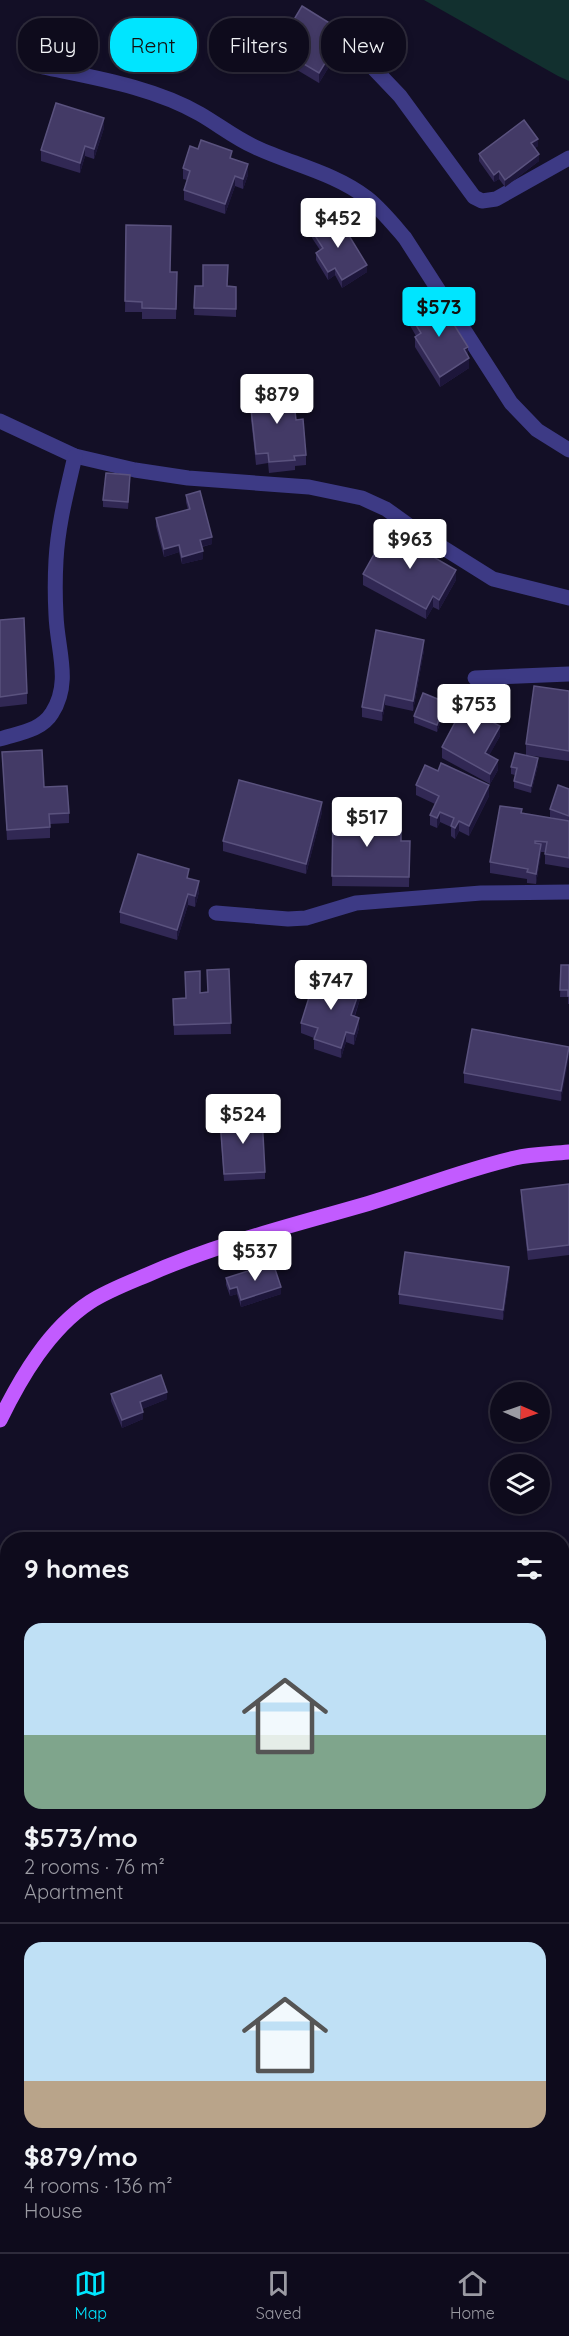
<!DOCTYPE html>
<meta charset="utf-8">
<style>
:root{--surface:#0e0b1c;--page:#171425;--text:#f1f3f6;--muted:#9b9ba3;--line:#2e2b3b;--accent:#00e5ff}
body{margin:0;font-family:Quicksand,sans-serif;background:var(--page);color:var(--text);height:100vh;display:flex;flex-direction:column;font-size:22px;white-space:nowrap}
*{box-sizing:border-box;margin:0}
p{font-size:20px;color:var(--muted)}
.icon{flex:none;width:33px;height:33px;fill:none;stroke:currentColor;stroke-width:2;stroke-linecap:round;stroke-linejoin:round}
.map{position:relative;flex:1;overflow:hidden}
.drawer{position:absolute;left:0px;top:1532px;width:570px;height:722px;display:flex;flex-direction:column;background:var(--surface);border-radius:24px 24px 0 0;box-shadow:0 3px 9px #0003,0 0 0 2px var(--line)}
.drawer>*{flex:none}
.banner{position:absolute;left:18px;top:18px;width:534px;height:54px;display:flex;gap:12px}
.needle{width:39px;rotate:92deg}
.controls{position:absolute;left:490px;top:1382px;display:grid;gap:12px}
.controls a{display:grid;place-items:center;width:60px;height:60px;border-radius:50%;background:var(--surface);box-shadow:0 3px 9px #0003,0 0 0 2px var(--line);font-size:30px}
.price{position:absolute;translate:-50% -51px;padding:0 14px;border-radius:6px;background:#fff;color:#222;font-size:20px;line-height:39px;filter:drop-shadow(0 2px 3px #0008)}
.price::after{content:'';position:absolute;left:50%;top:36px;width:18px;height:14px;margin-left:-9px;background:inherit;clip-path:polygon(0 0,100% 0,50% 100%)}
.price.current{background:var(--accent);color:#111}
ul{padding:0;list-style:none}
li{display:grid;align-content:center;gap:12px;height:318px;padding:0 24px}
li+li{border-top:2px solid var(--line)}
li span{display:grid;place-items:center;height:186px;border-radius:18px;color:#555}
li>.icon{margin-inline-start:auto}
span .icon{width:108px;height:108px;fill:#fffc;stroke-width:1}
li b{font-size:26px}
h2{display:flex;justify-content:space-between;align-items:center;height:72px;padding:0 24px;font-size:26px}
.tag{padding:0 21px;border-radius:24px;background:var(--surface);box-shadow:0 3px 9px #0003,0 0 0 2px var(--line);font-size:21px;line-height:54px}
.tag.current{background:var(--accent);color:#111}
.menu{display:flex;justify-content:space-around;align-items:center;height:84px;border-top:2px solid var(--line);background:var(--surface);font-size:16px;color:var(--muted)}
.menu a{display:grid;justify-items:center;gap:3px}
.menu .current{color:var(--accent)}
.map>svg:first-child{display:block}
</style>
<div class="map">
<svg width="569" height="2252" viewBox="0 0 569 2252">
<rect width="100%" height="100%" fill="#130f26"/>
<polygon fill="#12302f" points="424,0 569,0 569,81 558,76"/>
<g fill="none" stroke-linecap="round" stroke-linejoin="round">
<g stroke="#2fb8b0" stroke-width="4" stroke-dasharray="3 4.5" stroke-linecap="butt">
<polyline points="562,1949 569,1949"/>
<polyline points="562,2085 569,2087"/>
</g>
<g stroke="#3d3a85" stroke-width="15">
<polyline points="339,32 400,96 474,197 482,201 496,199 569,158"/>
<path d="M43 67C95 78 153 87 200 114 219 125 235 138 255 147 291 164 335 173 367 198 381 209 393 224 405 238L511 403 537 430 569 450"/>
<polyline points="0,421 75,456 135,470 188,478 309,487 362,498 386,509 418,532 493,579 569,598"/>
<polyline points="475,678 569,674"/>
<path d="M0 739C18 733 41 731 52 713 72 682 57 649 56 615 55 597 55 578 56 560 58 524 67 491 75 456"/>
<polyline points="216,913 288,919 306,918 356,903 481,893 569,892"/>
</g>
<path stroke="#c25bff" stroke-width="15" d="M0 1420C21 1377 49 1329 90 1302 107 1291 128 1283 147 1275 217 1244 290 1226 363 1205 414 1190 463 1170 515 1158 532 1154 551 1154 569 1152"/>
</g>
<g fill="#312854">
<polygon points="344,42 319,83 277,58 277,48"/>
<polygon points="104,128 94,159 85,156 80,173 41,161 41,150"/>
<polygon points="538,146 535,148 539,161 505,187 499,179 494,182 479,161 479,154"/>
<polygon points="232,159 248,175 243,189 235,186 225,214 184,200 184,190 187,180 183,179 183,168"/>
<polygon points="126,225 170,272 177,272 176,319 142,319 142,312 125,312"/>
<polygon points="312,231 367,272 342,288 335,275 328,280 316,260 316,253 320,250 312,238"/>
<polygon points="195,286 236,287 236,317 194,315"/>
<polygon points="408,312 468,356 469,368 440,387 415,347 415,337 416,336 408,322"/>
<polygon points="255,388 286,394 296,420 306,455 306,465 295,466 295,470 269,473 268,463 256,465 251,419 251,409 256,408"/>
<polygon points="130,482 128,509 103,507 103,500"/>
<polygon points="186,495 212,544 202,547 203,559 182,564 179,552 164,557 156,526 156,518 188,510 186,502"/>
<polygon points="411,547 439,561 456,580 439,610 433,607 426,619 363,585 363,574"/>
<polygon points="0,620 27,693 27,704 0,707"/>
<polygon points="424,650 413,711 385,705 382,721 362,717 362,707"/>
<polygon points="569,691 569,761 526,755 526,744"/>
<polygon points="445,709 437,732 414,723 414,716"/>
<polygon points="500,723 499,725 500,736 489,755 498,770 490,784 442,758 442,747"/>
<polygon points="2,752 44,787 69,813 69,823 50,824 50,838 7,840"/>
<polygon points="538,765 531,793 514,788 514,781 515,775 511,774 511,767"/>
<polygon points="416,785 489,796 469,836 459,831 455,839 451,836 451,827 440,822 437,828 430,825 430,815 435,804 416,795"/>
<polygon points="569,789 569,868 545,864 545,852 541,852 536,884 527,883 527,879 490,873 490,862 522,813 557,819 550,817 550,809"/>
<polygon points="322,812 306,874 223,851 223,841"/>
<polygon points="333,812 378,829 401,841 410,841 409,887 332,886"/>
<polygon points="189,878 199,892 195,907 188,905 177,940 120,923 120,912"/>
<polygon points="561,965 569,965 569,1004 568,1004 568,997 560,997"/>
<polygon points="229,969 231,1034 174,1035 173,999 186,998 200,993 207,992"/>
<polygon points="360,999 355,1016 359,1028 354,1045 346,1042 341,1058 314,1049 314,1038 301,1033 301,1023"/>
<polygon points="569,1047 561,1101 464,1083 464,1073"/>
<polygon points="220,1126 265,1172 265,1179 224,1181"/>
<polygon points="569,1184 569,1255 528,1260 521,1200 521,1190"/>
<polygon points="509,1277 503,1320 399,1304 399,1294"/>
<polygon points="226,1278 281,1294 241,1307 237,1294 230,1296 226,1285"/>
<polygon points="111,1394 167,1399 142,1409 143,1419 122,1428 111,1401"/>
</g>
<g fill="#1d163a">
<polygon points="344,32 344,42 319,83 319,73"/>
<polygon points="104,118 104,128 94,159 94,149"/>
<polygon points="538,139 538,146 531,150 531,143"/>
<polygon points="85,146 85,156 80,173 80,163"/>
<polygon points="539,154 539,161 505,187 505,180"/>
<polygon points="248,164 248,175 243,189 243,179"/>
<polygon points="499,171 499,179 494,182 494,175"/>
<polygon points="235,176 235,186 225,214 225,204"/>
<polygon points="367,265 367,272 342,288 342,280"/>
<polygon points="335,268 335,275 328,280 328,272"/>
<polygon points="468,347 468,357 464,349"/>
<polygon points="469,358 469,368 440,387 440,377"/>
<polygon points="212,537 212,544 200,547 200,540"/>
<polygon points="179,545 179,552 164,557 164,549"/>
<polygon points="203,551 203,559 182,564 182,557"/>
<polygon points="439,551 439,561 435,558"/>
<polygon points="456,570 456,580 439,610 439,600"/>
<polygon points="433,596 433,607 426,619 426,609"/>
<polygon points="424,640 424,650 413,711 413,701"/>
<polygon points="385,695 385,705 382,721 382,711"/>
<polygon points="445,702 445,709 437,732 437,725"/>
<polygon points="500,713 500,723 494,733 494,723"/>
<polygon points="500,726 500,736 485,763 485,753"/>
<polygon points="538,758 538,765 531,793 531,786"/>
<polygon points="498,760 498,770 490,784 490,774"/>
<polygon points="489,785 489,796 469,836 469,826"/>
<polygon points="322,802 322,812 306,874 306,864"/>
<polygon points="440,812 440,822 437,828 437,818"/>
<polygon points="459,821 459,831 455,839 455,828"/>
<polygon points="541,844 541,855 536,884 536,874"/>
<polygon points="199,881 199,892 195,907 195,896"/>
<polygon points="188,894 188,905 177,940 177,930"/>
<polygon points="360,989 360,999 351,1026 351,1015"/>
<polygon points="359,1018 359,1028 354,1045 354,1034"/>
<polygon points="346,1032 346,1042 341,1058 341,1048"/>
<polygon points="569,1048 569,1058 561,1101 561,1091"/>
<polygon points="509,1267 509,1277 503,1320 503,1310"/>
<polygon points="237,1287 237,1294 230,1296 230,1289"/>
<polygon points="281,1287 281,1294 241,1307 241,1300"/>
<polygon points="167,1392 167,1399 140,1410 140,1402"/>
<polygon points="143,1412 143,1419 122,1428 122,1420"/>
</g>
<g fill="#433a66" stroke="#5a527e" stroke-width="1.5">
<polygon points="302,6 344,32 319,73 277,48"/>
<polygon points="56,103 104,118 94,149 85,146 80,163 41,150"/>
<polygon points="524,120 538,139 531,143 539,154 505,180 499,171 494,175 479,154"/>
<polygon points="201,140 232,151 230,158 248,164 243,179 235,176 225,204 184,190 190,171 183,168 190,146 198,149"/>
<polygon points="337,216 367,265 342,280 335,268 328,272 316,253 323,248 312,231"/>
<polygon points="126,225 171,226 170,272 177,272 176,309 142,308 142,302 125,301"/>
<polygon points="203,265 228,265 227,286 236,287 236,309 194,308 195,286 203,286"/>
<polygon points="431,297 444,318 448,315 468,347 464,349 469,358 440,377 415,337 421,333 408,312"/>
<polygon points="286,385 286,394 293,393 296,420 303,419 306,455 294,456 295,460 269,462 268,453 256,454 251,409 257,408 255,388"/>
<polygon points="106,473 130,475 128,502 103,500"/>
<polygon points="200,491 212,537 200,540 203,551 182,557 179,545 164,549 156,518 190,509 186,495"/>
<polygon points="386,533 411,547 416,538 439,551 435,558 456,570 439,600 433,596 426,609 363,574"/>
<polygon points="24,618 27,693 0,697 0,620"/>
<polygon points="376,630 424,640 413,701 385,695 382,711 362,707"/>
<polygon points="534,686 569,691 569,751 526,744"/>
<polygon points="423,693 445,702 437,725 414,716"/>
<polygon points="469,696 500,713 494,723 500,726 485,753 498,760 490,774 442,747"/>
<polygon points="42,750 44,787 67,786 69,813 49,814 50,827 7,830 2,752"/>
<polygon points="515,753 538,758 531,786 514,781 517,768 511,767"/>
<polygon points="441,763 489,785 469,826 459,821 455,828 451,826 454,818 440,812 437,818 430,815 439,796 416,785 425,765 438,771"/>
<polygon points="239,780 322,802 306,864 223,841"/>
<polygon points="558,785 569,789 569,816 550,809"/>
<polygon points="500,806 522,809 521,813 569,821 569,858 545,854 547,842 535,841 535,843 541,844 536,874 527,872 528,869 490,862"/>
<polygon points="333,812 378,813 378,829 401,830 401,841 410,841 409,877 332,876"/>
<polygon points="138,854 189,869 187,878 199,881 195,896 188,894 177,930 120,912"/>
<polygon points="561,965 569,965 569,996 568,996 568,990 560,990"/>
<polygon points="229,969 231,1023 174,1025 173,999 186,998 185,972 200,971 200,993 208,992 207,970"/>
<polygon points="316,975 360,989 351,1015 359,1018 354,1034 346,1032 341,1048 314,1039 318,1028 301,1023"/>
<polygon points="472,1029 569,1047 561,1091 464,1073"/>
<polygon points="262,1116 265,1172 224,1174 220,1119"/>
<polygon points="569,1184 569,1245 528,1250 521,1190"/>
<polygon points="405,1252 509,1267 503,1310 399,1294"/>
<polygon points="273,1263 281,1287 241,1300 237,1287 230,1289 226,1278"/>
<polygon points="161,1375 167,1392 140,1402 143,1412 122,1420 111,1394"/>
</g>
</svg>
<div class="controls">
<a><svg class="needle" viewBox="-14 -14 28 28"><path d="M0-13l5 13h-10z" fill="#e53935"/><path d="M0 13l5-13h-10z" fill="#9b9ba3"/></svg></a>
<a><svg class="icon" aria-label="layers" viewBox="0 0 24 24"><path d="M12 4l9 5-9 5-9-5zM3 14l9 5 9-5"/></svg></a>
</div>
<b class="price" style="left:338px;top:249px">$452</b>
<b class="price current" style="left:439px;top:338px">$573</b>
<b class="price" style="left:277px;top:425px">$879</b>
<b class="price" style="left:410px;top:570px">$963</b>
<b class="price" style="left:474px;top:735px">$753</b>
<b class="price" style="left:367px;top:848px">$517</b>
<b class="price" style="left:331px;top:1011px">$747</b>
<b class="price" style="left:243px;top:1145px">$524</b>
<b class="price" style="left:255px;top:1282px">$537</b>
<div class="banner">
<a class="tag">Buy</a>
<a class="tag current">Rent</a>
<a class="tag">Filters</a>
<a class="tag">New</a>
</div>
<section class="drawer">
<h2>9 homes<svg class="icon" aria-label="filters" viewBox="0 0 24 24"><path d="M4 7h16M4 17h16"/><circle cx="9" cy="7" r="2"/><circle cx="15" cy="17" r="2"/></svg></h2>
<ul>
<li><span style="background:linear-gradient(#bfe0f5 60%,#7fa58c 0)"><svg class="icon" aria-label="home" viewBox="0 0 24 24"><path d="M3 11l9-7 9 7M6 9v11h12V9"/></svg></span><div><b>$573/mo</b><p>2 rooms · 76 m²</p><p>Apartment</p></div></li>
<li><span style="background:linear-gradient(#bfe0f5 75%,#b9a48a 0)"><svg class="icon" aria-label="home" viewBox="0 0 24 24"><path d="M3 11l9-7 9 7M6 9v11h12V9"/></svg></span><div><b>$879/mo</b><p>4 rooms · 136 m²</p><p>House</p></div></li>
</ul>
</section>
</div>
<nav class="menu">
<a class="current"><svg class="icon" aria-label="map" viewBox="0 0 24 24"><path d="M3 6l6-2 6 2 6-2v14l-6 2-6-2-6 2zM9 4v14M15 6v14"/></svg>Map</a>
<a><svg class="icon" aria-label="saved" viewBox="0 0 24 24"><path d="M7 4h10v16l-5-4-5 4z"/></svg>Saved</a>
<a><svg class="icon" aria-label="home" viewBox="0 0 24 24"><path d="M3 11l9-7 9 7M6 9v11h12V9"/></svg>Home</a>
</nav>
